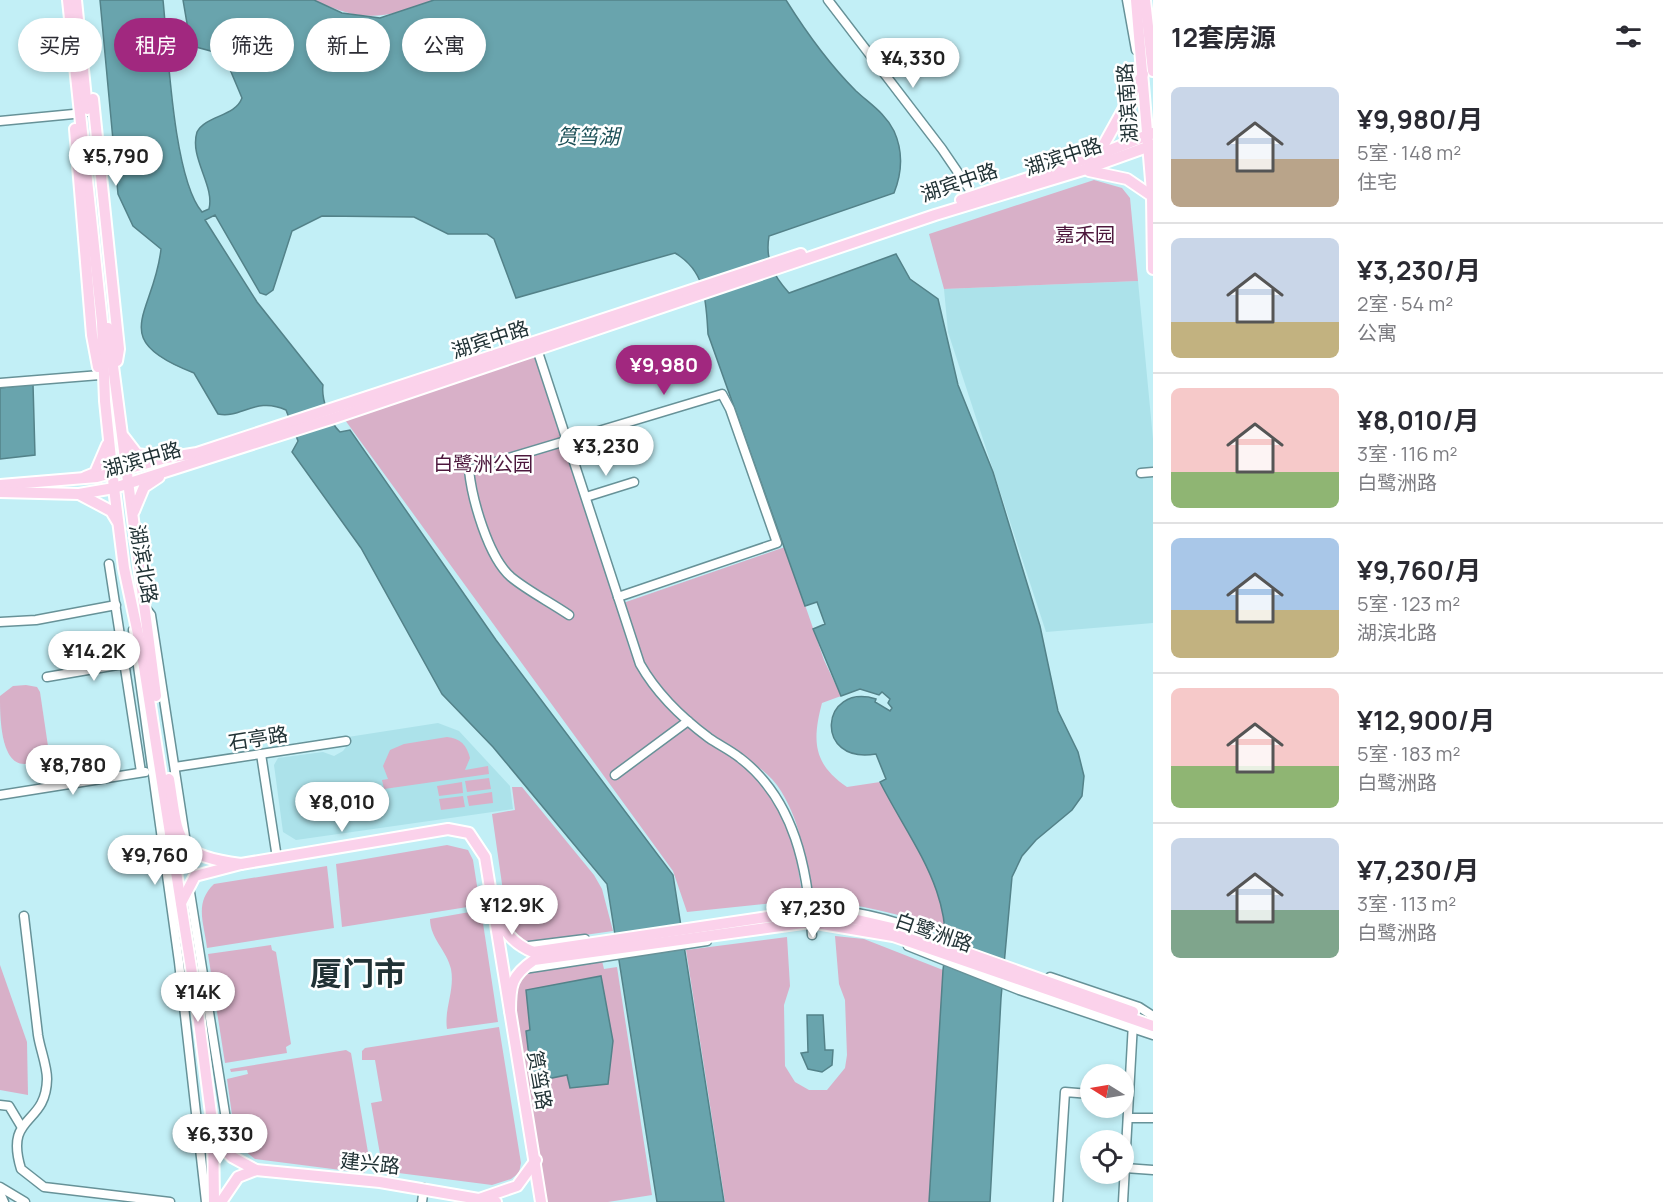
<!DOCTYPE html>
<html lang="zh">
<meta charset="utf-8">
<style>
:root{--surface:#fff;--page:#f2f2f3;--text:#2b2b33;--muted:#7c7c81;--line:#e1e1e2;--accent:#a1287f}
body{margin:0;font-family:Manrope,"Noto Sans SC",sans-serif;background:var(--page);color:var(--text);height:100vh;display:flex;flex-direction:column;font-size:22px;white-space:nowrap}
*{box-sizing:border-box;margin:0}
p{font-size:20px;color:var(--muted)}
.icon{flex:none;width:33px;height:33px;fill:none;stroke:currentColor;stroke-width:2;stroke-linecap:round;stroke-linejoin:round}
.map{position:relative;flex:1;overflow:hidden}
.details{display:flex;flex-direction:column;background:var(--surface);width:510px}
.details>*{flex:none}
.hud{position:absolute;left:18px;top:18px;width:570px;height:54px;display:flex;gap:12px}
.needle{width:39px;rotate:281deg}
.fabs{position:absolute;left:1080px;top:1064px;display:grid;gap:12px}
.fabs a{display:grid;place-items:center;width:54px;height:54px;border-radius:50%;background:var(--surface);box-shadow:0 3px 9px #0003;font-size:30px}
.price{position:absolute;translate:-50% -51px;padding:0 14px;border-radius:21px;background:#fff;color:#222;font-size:20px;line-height:39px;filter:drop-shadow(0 2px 3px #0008)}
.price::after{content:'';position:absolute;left:50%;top:36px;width:18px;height:14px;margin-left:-9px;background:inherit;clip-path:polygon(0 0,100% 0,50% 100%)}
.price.current{background:var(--accent);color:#fff}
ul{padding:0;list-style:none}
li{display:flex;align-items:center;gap:18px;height:150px;padding:0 18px}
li+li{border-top:2px solid var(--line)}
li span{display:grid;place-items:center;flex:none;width:168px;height:120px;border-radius:9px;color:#555}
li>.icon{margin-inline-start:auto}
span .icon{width:72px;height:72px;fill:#fffc;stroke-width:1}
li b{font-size:26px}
h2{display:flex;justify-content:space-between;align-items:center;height:72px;padding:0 18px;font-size:26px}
.chip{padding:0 21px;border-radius:27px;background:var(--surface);box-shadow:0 3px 9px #0003;font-size:21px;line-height:54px}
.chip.current{background:var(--accent);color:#fff}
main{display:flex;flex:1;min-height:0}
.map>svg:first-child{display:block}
</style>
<main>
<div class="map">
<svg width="1153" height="1202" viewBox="0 0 1153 1202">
<rect width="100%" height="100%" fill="#c2eff6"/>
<g fill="#ace2ea">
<polygon points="1138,281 1153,439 1153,623 1046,632 948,332 944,289"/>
<polygon points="438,723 459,731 510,786 513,809 296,840 283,832 274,765 278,758 323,752 334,756 343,751 349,743 348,737"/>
</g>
<g fill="#d8b0c8">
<path d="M314 0H434C384 19 363 23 314 0Z"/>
<polygon points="1094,180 1122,188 1130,198 1138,281 944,289 929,234"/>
<path d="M538 350 630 651C635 661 640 675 647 684 680 722 730 742 764 780 789 807 798 864 803 900L687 912 673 871 345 420Z"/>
<path d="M785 547 824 660 841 696 822 703C812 741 813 764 847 787L880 782C903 827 945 875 945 928 900 915 858 903 811 900 806 862 802 825 781 791 769 771 744 757 725 743 690 719 656 692 638 652 631 637 628 619 623 603Z"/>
<path d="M26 685 37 687 40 692 49 753C41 761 35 764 24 764 0 764 0 715 0 696L13 686Z"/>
<path d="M447 737C460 738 467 745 470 758L465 770 488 766 489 774 384 789 382 780 388 779 383 766 390 750 404 744Z"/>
<polygon points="489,778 491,789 467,792 465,781"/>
<polygon points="462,782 463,793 439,796 437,786"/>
<polygon points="512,787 522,787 594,875 602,889 613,931 528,943 515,937 508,926 492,814 515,810"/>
<polygon points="492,792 493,803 469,806 467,796"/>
<polygon points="463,796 465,807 441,810 439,799"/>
<polygon points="447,845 468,850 473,860 480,905 342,927 336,864"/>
<path d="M327 866 334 928 207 948C204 923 194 903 214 884Z"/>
<path d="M481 910 498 1022 447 1029C444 1009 455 990 451 969 447 951 430 938 430 919Z"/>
<polygon points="835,936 864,939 943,970 929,1202 725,1202 686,950 787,937 790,986 784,1005 785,1066 795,1082 809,1090 827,1090 845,1068 847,1055 845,1000 839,984"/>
<polygon points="271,945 272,950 276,952 291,1044 286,1047 287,1053 225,1063 208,954"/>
<polygon points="602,961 604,969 617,967 652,1195 608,1202 547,1202 513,1009 518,983 530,971"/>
<polygon points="0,965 27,1042 28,1095 0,1090"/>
<polygon points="499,1027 521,1163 519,1173 511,1179 492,1185 383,1171 371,1103 382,1101 375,1060 362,1060 362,1051 365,1048"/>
<polygon points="346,1050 351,1053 370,1164 364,1173 255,1159 236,1144 227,1079 248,1074 247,1070 231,1072 230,1069"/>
</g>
<g fill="#69a4ad" stroke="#538289" stroke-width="1.5">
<path d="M100 0H163C168 48 173 178 202 212L209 209C215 185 189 158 197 132 206 115 235 117 242 98L226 60 218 53 196 47 190 41 183 0H314L342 13 380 18 434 0H786C806 32 829 64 856 91 870 104 885 113 894 131 903 151 902 173 894 193L769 236C765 260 773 275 789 293L896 254 910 279 938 299 958 385 993 472 1040 626 1058 711 1078 752 1084 776 1082 796 1072 810 1036 840 1022 856 1012 877 1001 998 990 1202H929L943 970C957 895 912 845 880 782L886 779 876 754C813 765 820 682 876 699L875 702 890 711 892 708 888 703 890 699 882 692 879 695 860 689 841 696 813 629 825 624 817 602 805 606 708 334C706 301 706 271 675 253L516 298 494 239 487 234H448L414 217 322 216 292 231 273 290 266 295 260 293 215 215 205 220 257 302 323 385C321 399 330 423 340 432L350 430 496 640 673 875 724 1202H657L607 884 493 747 442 694 361 548 292 452 298 441 286 410C256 396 241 419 218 414L194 373C105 339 154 315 161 249L133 226 118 194Z"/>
<polygon points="33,384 35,455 0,459 0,388"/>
<polygon points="601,976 613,1041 608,1084 570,1088 567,1075 532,1082 526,1031 530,1030 526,990"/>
<polygon points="807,1015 823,1015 825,1050 833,1050 832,1065 822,1072 808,1069 801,1053 808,1052"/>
</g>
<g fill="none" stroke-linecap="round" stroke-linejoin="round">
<g stroke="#679298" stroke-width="11">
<g id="minor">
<polyline points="828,0 942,149 974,196"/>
<polyline points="1127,0 1136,50"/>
<polyline points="0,121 84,113"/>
<path d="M536 346 640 664C657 694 682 718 709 738 719 745 730 750 740 758 795 800 808 870 812 935"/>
<polyline points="0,383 100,375"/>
<polyline points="1141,473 1153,472"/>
<polyline points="586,497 634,482"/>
<polyline points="109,564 141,772"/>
<polyline points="144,606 151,615 186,843"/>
<path d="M569 615C550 602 528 591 511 577 488 557 472 499 469 470L722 394 730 409 777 543 618 597"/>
<polyline points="0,622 36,620 116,605"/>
<polyline points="133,630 179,962 206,1202"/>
<polyline points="47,677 129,663"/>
<polyline points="261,754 277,858"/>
<polyline points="175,767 346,741"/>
<polyline points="615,775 688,721"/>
<polyline points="0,795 145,772"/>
<polyline points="189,886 232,1157"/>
<path d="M788 911C836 905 884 916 928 934"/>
<path d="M24 916C29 956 33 995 38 1035 40 1049 47 1065 47 1079 46 1127 4 1113 21 1169L44 1187 170 1202"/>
<polyline points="908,946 1019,990 1153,1035"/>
<polyline points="521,947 585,939"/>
<polyline points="524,969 707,941"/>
<polyline points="1050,977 1139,1007 1153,1016"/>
<polyline points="0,1105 9,1106 21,1126"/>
<polyline points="1128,1118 1153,1118"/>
<polyline points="1125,1168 1153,1170"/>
<polyline points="0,1187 25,1202"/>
<polyline points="0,1193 4,1202"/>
<polyline points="422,1202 424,1188"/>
<polyline points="1058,1202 1065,1092 1090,1094"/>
<polyline points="1123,1202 1133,1023"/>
</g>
</g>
<g stroke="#fff" stroke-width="14">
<g id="major">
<polyline points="68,0 102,322 105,401 114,488 124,568 141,648 197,1006 213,1129 214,1202"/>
<polyline points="76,0 87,109"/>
<polyline points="1136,0 1153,204"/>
<polyline points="1145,0 1153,71"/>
<polyline points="93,99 119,349 117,361"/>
<polyline points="75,129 92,335 98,367"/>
<polyline points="1098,155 1143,74"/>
<polyline points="1089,171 1127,179 1152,196 1153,269"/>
<polyline points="961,200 1098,155 1153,133"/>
<polyline points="108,328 156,696"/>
<polyline points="124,437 137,454 159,457"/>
<polyline points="85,477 95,473 107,445"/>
<polyline points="0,485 97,477 166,458 197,453 801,254"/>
<polyline points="0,492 79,494 114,488 334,418 935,215 1083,170 1153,145"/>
<polyline points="79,494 111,511 117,521"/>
<polyline points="134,511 144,487 159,477"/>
<path d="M169 779C179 840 173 855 241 864"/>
<polyline points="181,903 195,876 241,864 448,829 469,833 485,857 541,1202"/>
<path d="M494 911C503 930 513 944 533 952L781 915H836L905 931 1133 1012"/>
<path d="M510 1011C510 985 511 976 534 960L810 922 893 936 1153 1026"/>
<polyline points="215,1133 221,1146 232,1157 256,1170 380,1182 496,1202"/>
<polyline points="479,1199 517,1186 536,1160"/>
<polyline points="221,1202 238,1177 256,1170"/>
</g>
</g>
<use href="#minor" stroke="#fff" stroke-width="8"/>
<use href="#major" stroke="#fbd2eb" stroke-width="10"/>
</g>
<g text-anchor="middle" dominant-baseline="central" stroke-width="5" stroke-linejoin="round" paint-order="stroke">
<g font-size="20" fill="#213235" stroke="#fff">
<text transform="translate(1127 103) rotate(-94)">湖滨南路</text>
<text transform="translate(1063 156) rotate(-18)">湖滨中路</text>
<text transform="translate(959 182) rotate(-19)">湖宾中路</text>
<text transform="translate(490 339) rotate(-18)">湖宾中路</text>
<text transform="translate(142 459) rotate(-16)">湖滨中路</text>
<text transform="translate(144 564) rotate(80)">湖滨北路</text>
<text transform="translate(258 738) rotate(-9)">石亭路</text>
<text transform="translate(934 932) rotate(19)">白鹭洲路</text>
<text transform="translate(540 1080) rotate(80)">筼筜路</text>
<text transform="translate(370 1163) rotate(6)">建兴路</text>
</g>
<g font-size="20" fill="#4d183d" stroke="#fff">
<text x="1085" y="234">嘉禾园</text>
<text x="483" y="463">白鹭洲公园</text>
</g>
<g font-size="21" font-style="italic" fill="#1c5057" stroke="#fff">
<text x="588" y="136">筼筜湖</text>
</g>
<g font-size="32" font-weight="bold" fill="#213235" stroke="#fff">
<text x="358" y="973">厦门市</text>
</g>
</g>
</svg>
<div class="fabs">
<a><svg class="needle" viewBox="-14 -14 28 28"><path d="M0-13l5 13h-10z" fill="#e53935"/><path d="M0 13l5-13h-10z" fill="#7c7c81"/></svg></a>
<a><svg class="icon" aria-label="locate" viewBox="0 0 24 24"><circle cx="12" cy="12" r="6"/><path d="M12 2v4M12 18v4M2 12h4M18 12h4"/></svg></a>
</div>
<b class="price" style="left:913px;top:89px">¥4,330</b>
<b class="price" style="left:116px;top:187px">¥5,790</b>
<b class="price current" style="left:664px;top:396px">¥9,980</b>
<b class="price" style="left:606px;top:477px">¥3,230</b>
<b class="price" style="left:94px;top:682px">¥14.2K</b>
<b class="price" style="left:73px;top:796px">¥8,780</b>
<b class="price" style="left:342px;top:833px">¥8,010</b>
<b class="price" style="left:155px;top:886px">¥9,760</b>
<b class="price" style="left:512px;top:936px">¥12.9K</b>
<b class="price" style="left:813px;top:939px">¥7,230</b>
<b class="price" style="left:198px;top:1023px">¥14K</b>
<b class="price" style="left:220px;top:1165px">¥6,330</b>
<div class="hud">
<a class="chip">买房</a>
<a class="chip current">租房</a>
<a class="chip">筛选</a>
<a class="chip">新上</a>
<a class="chip">公寓</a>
</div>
</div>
<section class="details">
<h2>12套房源<svg class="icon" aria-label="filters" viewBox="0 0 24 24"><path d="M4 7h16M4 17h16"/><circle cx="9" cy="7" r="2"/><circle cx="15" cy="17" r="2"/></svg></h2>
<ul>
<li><span style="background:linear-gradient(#c9d6e8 60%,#b9a48a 0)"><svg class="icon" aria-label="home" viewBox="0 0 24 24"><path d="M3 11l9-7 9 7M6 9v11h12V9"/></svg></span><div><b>¥9,980/月</b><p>5室 · 148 m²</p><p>住宅</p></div></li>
<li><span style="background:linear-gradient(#c9d6e8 70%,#c2b280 0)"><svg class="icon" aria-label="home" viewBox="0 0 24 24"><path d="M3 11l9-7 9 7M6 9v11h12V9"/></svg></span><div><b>¥3,230/月</b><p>2室 · 54 m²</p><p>公寓</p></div></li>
<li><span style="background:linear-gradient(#f6c9c9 70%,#8fb573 0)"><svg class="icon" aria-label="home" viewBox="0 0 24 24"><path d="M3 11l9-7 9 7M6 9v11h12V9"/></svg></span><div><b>¥8,010/月</b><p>3室 · 116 m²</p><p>白鹭洲路</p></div></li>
<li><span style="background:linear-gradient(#a9c7e8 60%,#c2b280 0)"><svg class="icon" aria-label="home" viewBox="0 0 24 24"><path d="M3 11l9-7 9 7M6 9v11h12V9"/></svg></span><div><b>¥9,760/月</b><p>5室 · 123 m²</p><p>湖滨北路</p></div></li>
<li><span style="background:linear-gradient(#f6c9c9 65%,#8fb573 0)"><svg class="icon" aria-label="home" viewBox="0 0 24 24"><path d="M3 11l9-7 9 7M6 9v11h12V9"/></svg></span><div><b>¥12,900/月</b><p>5室 · 183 m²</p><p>白鹭洲路</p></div></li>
<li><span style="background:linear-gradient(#c9d6e8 60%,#7fa58c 0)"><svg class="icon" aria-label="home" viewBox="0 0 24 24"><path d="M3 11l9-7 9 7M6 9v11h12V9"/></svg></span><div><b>¥7,230/月</b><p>3室 · 113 m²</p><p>白鹭洲路</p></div></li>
</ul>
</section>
</main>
